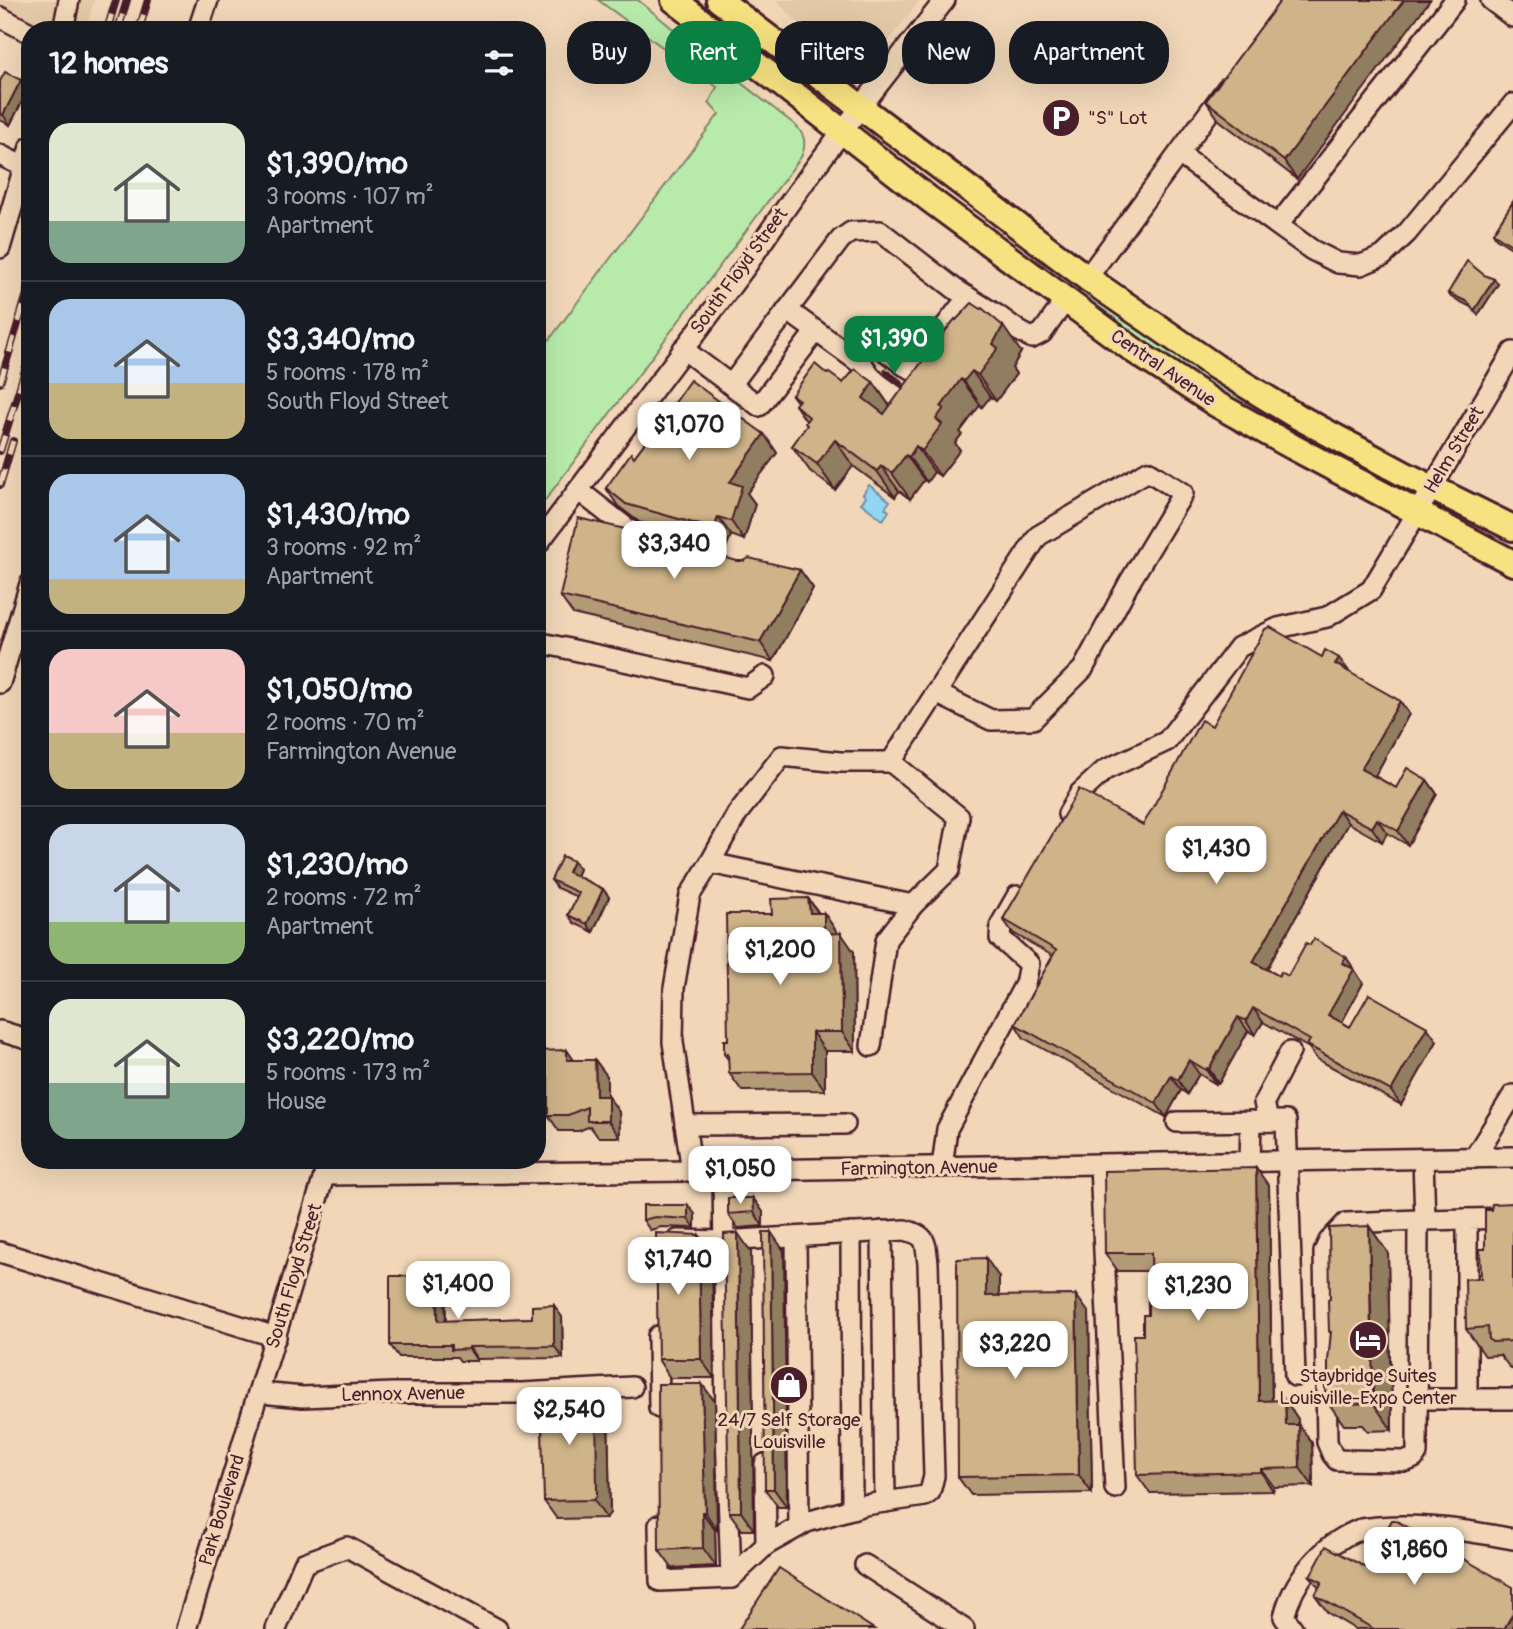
<!DOCTYPE html>
<meta charset="utf-8">
<style>
:root{--surface:#171b24;--page:#20242c;--text:#f1f3f6;--muted:#9ea1a6;--line:#363941;--accent:#0b8043}
body{margin:0;font-family:Pangolin,sans-serif;background:var(--page);color:var(--text);height:100vh;display:flex;flex-direction:column;font-size:26px;white-space:nowrap}
*{box-sizing:border-box;margin:0}
p{font-size:23px;color:var(--muted)}
.icon{flex:none;width:38px;height:38px;fill:none;stroke:currentColor;stroke-width:2;stroke-linecap:round;stroke-linejoin:round}
.map{position:relative;flex:1;overflow:hidden}
.side{position:absolute;left:21px;top:21px;width:525px;height:1148px;display:flex;flex-direction:column;background:var(--surface);border-radius:28px;box-shadow:0 7px 28px #0002}
.side>*{flex:none}
.top-card{position:absolute;left:567px;top:21px;width:665px;height:63px;display:flex;gap:14px}
.price{position:absolute;translate:-50% -60px;padding:0 16px;border-radius:14px;background:#fff;color:#222;font-size:23px;line-height:46px;filter:drop-shadow(0 2px 4px #0008)}
.price::after{content:'';position:absolute;left:50%;top:42px;width:21px;height:16px;margin-left:-10px;background:inherit;clip-path:polygon(0 0,100% 0,50% 100%)}
.price.active{background:var(--accent);color:#fff}
ul{padding:0;list-style:none}
li{display:flex;align-items:center;gap:21px;height:175px;padding:0 28px}
li+li{border-top:2px solid var(--line)}
li span{display:grid;place-items:center;flex:none;width:196px;height:140px;border-radius:21px;color:#555}
li>.icon{margin-inline-start:auto}
span .icon{width:84px;height:84px;fill:#fffc;stroke-width:1}
li b{font-size:30px}
h2{display:flex;justify-content:space-between;align-items:center;height:84px;padding:0 28px;font-size:30px}
.tag{padding:0 24px;border-radius:28px;background:var(--surface);box-shadow:0 7px 28px #0002;font-size:24px;line-height:63px}
.tag.active{background:var(--accent);color:#fff}
.map>svg:first-child{display:block}
</style>
<div class="map">
<svg width="1513" height="1629" viewBox="0 0 1513 1629">
<rect width="100%" height="100%" fill="#f1d7b8"/>
<filter id="ink" filterUnits="userSpaceOnUse"><feTurbulence type="fractalNoise" baseFrequency=".0143" numOctaves="2"/><feDisplacementMap in="SourceGraphic" scale="14" xChannelSelector="R" yChannelSelector="G"/><feConvolveMatrix kernelMatrix="1 2 1 2 8 2 1 2 1" color-interpolation-filters="sRGB"/></filter>
<g filter="url(#ink)">
<g fill="#e4c9a7">
<polygon points="0,0 94,0 86,30 36,30 0,11"/>
<polygon points="775,0 920,0 858,81"/>
</g>
<g fill="#b8ebab" stroke="#81856b" stroke-width="2">
<path d="M598 0H638L701 52 794 124C805 134 807 143 801 157L537 511V356L719 114 709 103 717 87Z"/>
<polygon points="1013,248 1061,273 1186,362 1297,430 1297,432 1181,370"/>
</g>
<polygon fill="#91d7f3" stroke="#758da3" stroke-width="2" points="869,485 890,501 885,508 889,511 883,520 861,503 866,497 863,494"/>
<g fill="none" stroke-linecap="round" stroke-linejoin="round">
<g stroke="#4a1f2b" stroke-width="24">
<g id="minor">
<polyline points="1491,0 1513,17"/>
<polyline points="0,17 30,33"/>
<polyline points="63,30 69,0"/>
<polyline points="198,30 208,0"/>
<polyline points="1179,154 1312,250 1338,263 1361,265 1383,256 1407,233 1513,104"/>
<polyline points="0,155 24,167"/>
<polyline points="1278,225 1455,0"/>
<polyline points="0,248 30,147"/>
<polyline points="1087,278 1227,88"/>
<polyline points="787,310 816,331"/>
<path d="M683 349 759 406 816 331 863 365 871 377 879 384 901 400 907 402C924 391 916 371 925 356 935 338 955 314 968 297"/>
<polyline points="857,361 872,341 905,366 920,373"/>
<polyline points="731,385 841,239 851,232 880,231 955,289 997,315 1019,331 1032,338 1042,333 1065,301"/>
<polyline points="578,490 633,533 652,539"/>
<path d="M537 545 747 265C808 172 876 87 945 0"/>
<polyline points="537,642 748,688 765,676"/>
<polyline points="0,683 30,584"/>
<polyline points="1068,814 1080,793 1105,770 1167,741 1239,647 1278,628 1327,617 1371,590 1513,352"/>
<polyline points="710,863 737,814 782,756 840,762 891,762 1038,536 1148,471 1183,493 1129,583 1083,669 1033,719 991,720 936,693"/>
<polyline points="0,1031 30,1040"/>
<polyline points="871,1046 886,940 913,905 949,870 959,817 891,762"/>
<polyline points="1268,1121 1264,1102 1290,1052"/>
<polyline points="1177,1122 1286,1121 1295,1376"/>
<polyline points="685,1125 845,1124"/>
<polyline points="1474,1158 1513,1095"/>
<polyline points="1423,1159 1425,1220 1467,1219"/>
<polyline points="1250,1163 1251,1121"/>
<polyline points="1100,1165 1115,1488"/>
<polyline points="942,1167 947,1129 1025,984 1029,964 1000,938 1001,924 1017,896"/>
<polyline points="692,1171 673,1042 674,988 690,895 710,863 913,905"/>
<polyline points="324,1175 692,1171 1513,1157"/>
<polyline points="1513,1218 1467,1219 1467,1399 1513,1399"/>
<polyline points="1418,1220 1346,1223 1329,1241 1324,1252 1327,1442 1332,1454 1337,1460 1407,1461 1414,1458 1417,1453 1418,1220 1425,1220"/>
<polyline points="882,1231 885,1502"/>
<polyline points="851,1233 852,1509"/>
<polyline points="796,1237 799,1526"/>
<path d="M677 1240 724 1241 905 1230C928 1236 925 1242 928 1263L934 1476 930 1492 925 1496 865 1505 807 1522 766 1545 731 1578"/>
<polyline points="0,1252 276,1337"/>
<polyline points="658,1336 659,1408"/>
<polyline points="259,1391 271,1394 303,1397 392,1393 522,1393 632,1387"/>
<polyline points="1418,1399 1467,1399"/>
<polyline points="765,1464 766,1545"/>
<polyline points="659,1525 660,1581 731,1578 726,1433 723,1171"/>
<polyline points="865,1565 964,1629"/>
<polyline points="186,1629 329,1160"/>
<polyline points="276,1629 304,1563 347,1547 497,1629"/>
<path d="M1293 1629 1284 1617C1293 1580 1322 1545 1358 1530 1364 1528 1372 1528 1379 1527 1423 1523 1470 1531 1513 1539"/>
</g>
</g>
<g stroke="#4a1f2b" stroke-width="30">
<g id="major">
<polyline points="674,0 929,199 1136,352 1216,404 1293,447 1513,563"/>
<polyline points="719,0 1087,278 1216,367 1293,414 1404,474 1513,528"/>
</g>
</g>
<use href="#minor" stroke="#f1d7b8" stroke-width="19"/>
<use href="#major" stroke="#f7e281" stroke-width="24"/>
<g stroke="#4a1f2b" stroke-width="8">
<g id="rail">
<polyline points="107,30 116,0"/>
<polyline points="118,30 127,0"/>
<polyline points="139,30 148,0"/>
<polyline points="0,383 30,284"/>
<polyline points="0,451 30,354"/>
<polyline points="0,485 13,441"/>
</g>
</g>
<use href="#rail" stroke="#f1d7b8" stroke-width="5" stroke-dasharray="16" stroke-linecap="butt"/>
</g>
<g fill="#b29b76" stroke="#4a1f2b" stroke-width="2">
<polygon points="1281,0 1297,179 1219,120 1206,101"/>
<polygon points="0,81 28,90 10,125 0,120"/>
<polygon points="1513,202 1513,249 1496,238 1493,233"/>
<polygon points="1484,275 1498,284 1478,315 1471,307 1451,297 1448,293"/>
<polygon points="1021,352 1012,368 1016,374 996,401 990,397 982,407 980,405 960,432 962,434 955,443 960,450 940,476 934,472 927,482 924,480 910,499 899,491 895,497 853,466 835,490 810,471 792,446 807,426 806,421 795,405 797,402 792,395 827,374 843,383 873,382 890,406 904,387 887,375 884,370 905,385"/>
<polygon points="678,397 764,434 777,453 747,493 755,504 744,540 731,535 726,548 639,522 618,506 606,488 634,457 679,398"/>
<polygon points="737,561 744,561 800,570 813,588 773,661 573,614 560,596"/>
<polygon points="1348,672 1400,701 1409,714 1375,776 1396,788 1427,780 1437,794 1408,845 1387,833 1382,842 1348,823 1267,969 1279,976 1288,976 1310,945 1346,957 1363,983 1342,1022 1350,1027 1437,1041 1401,1105 1317,1059 1309,1048 1263,1022 1255,1035 1248,1031 1219,1083 1217,1082 1216,1084 1199,1074 1187,1094 1181,1090 1166,1117 1024,1038 1015,1024 1053,956 1013,933 1003,919 1143,825 1212,726"/>
<polygon points="573,861 579,869 576,876 603,889 609,897 593,932 574,923 568,915 577,897 557,888 551,880"/>
<polygon points="808,898 819,913 824,913 837,933 854,952 855,1051 825,1051 825,1090 742,1091 729,1073 729,1060 724,1054 728,1040 772,914"/>
<polygon points="537,1051 574,1060 595,1060 607,1076 607,1096 619,1112 620,1137 598,1137 590,1126 579,1131 559,1131 548,1115 548,1094 537,1094"/>
<polygon points="1269,1186 1272,1401 1285,1400 1298,1419 1298,1425 1312,1443 1313,1486 1274,1487 1273,1491 1150,1493 1137,1475 1148,1315 1152,1298 1151,1271 1118,1271 1105,1253"/>
<polygon points="753,1198 763,1212 763,1226 738,1228 728,1214"/>
<polygon points="1513,1203 1513,1369 1511,1369 1500,1355 1485,1356 1466,1329 1481,1278 1491,1210"/>
<polygon points="643,1205 695,1214 695,1228 661,1227 650,1230 643,1220"/>
<polygon points="1369,1226 1388,1253 1390,1362 1391,1365 1392,1430 1368,1431 1363,1425 1344,1425 1325,1398 1328,1385 1331,1334 1329,1331 1330,1299"/>
<polygon points="699,1235 712,1253 714,1378 670,1378 658,1359"/>
<polygon points="784,1251 787,1507 778,1507 765,1489"/>
<polygon points="751,1252 754,1530 742,1530 729,1512"/>
<polygon points="999,1277 999,1296 1089,1313 1092,1493 971,1495 958,1477"/>
<polygon points="423,1278 437,1278 445,1289 446,1321 562,1317 563,1358 477,1359 477,1361 460,1361 457,1357 399,1357 390,1345"/>
<polygon points="702,1384 715,1402 717,1530 715,1530 716,1566 672,1568 659,1550"/>
<polygon points="596,1393 608,1411 610,1513 606,1518 557,1519 544,1501"/>
<polygon points="1310,1576 1513,1629 1355,1629 1328,1613 1315,1595 1319,1588"/>
</g>
<g fill="#917e60" stroke="#4a1f2b" stroke-width="2">
<polygon points="1404,0 1430,0 1297,179 1284,161"/>
<polygon points="21,80 28,90 10,125 3,115"/>
<polygon points="1494,279 1498,284 1478,315 1474,311"/>
<polygon points="1003,326 1021,352 1012,368 1016,374 996,401 978,375 993,344"/>
<polygon points="972,371 990,397 982,407 964,381"/>
<polygon points="961,379 980,405 960,432 962,434 955,443 960,450 940,476 922,451 941,407"/>
<polygon points="873,382 891,408 881,423 863,398"/>
<polygon points="764,434 777,453 747,493 755,504 744,540 731,521 730,482"/>
<polygon points="835,440 853,466 835,490 817,464"/>
<polygon points="916,446 934,472 927,482 909,457"/>
<polygon points="906,455 924,480 910,499 892,473"/>
<polygon points="881,466 899,491 895,497 877,471"/>
<polygon points="718,517 731,535 726,548 714,529"/>
<polygon points="800,570 813,588 773,661 760,642"/>
<polygon points="1339,658 1349,671 1335,664"/>
<polygon points="1400,701 1409,714 1371,783 1361,769"/>
<polygon points="1427,780 1437,794 1408,845 1398,831"/>
<polygon points="1339,810 1348,823 1263,976 1253,962"/>
<polygon points="1377,819 1387,833 1382,842 1372,828"/>
<polygon points="573,861 579,869 574,881 568,872"/>
<polygon points="603,889 609,897 593,932 587,924"/>
<polygon points="808,898 821,917 810,913"/>
<polygon points="824,913 837,932 837,952 824,934"/>
<polygon points="841,933 854,952 855,1051 842,1032"/>
<polygon points="1346,957 1363,983 1338,1029 1328,1015 1342,963"/>
<polygon points="1253,1008 1263,1022 1255,1035 1246,1021"/>
<polygon points="1238,1017 1248,1031 1219,1083 1209,1069"/>
<polygon points="1427,1027 1437,1041 1401,1105 1391,1091"/>
<polygon points="812,1032 825,1051 825,1090 812,1072"/>
<polygon points="567,1050 578,1066 567,1060"/>
<polygon points="595,1060 607,1076 607,1112 596,1096"/>
<polygon points="1189,1060 1199,1074 1187,1094 1178,1080"/>
<polygon points="1207,1068 1217,1082 1216,1084 1206,1070"/>
<polygon points="1171,1076 1181,1090 1166,1117 1156,1103"/>
<polygon points="608,1096 619,1112 620,1137 608,1121"/>
<polygon points="1256,1168 1269,1186 1272,1419 1259,1401"/>
<polygon points="753,1198 763,1212 763,1226 754,1212"/>
<polygon points="688,1205 695,1214 695,1228 688,1219"/>
<polygon points="1369,1226 1388,1253 1390,1362 1391,1365 1392,1430 1373,1403"/>
<polygon points="771,1232 784,1251 787,1507 774,1489"/>
<polygon points="738,1233 751,1252 754,1530 741,1512"/>
<polygon points="699,1235 712,1253 714,1378 701,1359"/>
<polygon points="986,1258 999,1277 999,1315 986,1296"/>
<polygon points="437,1278 445,1289 446,1333 438,1321"/>
<polygon points="1076,1295 1089,1313 1092,1493 1079,1475"/>
<polygon points="554,1305 562,1317 563,1358 554,1346"/>
<polygon points="469,1347 477,1359 477,1361 469,1349"/>
<polygon points="702,1384 715,1402 717,1530 705,1512"/>
<polygon points="596,1393 608,1411 610,1513 606,1518 594,1500"/>
<polygon points="1285,1400 1298,1419 1299,1443 1286,1425"/>
<polygon points="1299,1425 1312,1443 1313,1486 1300,1468"/>
<polygon points="1261,1469 1274,1487 1273,1491 1261,1472"/>
<polygon points="702,1512 715,1530 716,1566 703,1548"/>
<polygon points="1513,1613 1513,1629 1504,1629"/>
</g>
<g fill="#cfb489" stroke="#4a1f2b" stroke-width="2">
<polygon points="1281,0 1404,0 1284,161 1206,101"/>
<polygon points="5,72 21,80 3,115 0,114 0,81"/>
<polygon points="1513,202 1513,246 1493,233"/>
<polygon points="1467,261 1484,275 1494,279 1474,311 1468,302 1448,293"/>
<polygon points="972,303 981,309 982,308 1003,326 993,344 998,348 978,375 972,371 964,381 961,379 941,407 944,408 936,419 942,424 922,451 916,446 909,457 906,455 892,473 881,466 877,471 835,440 817,464 792,446 807,425 805,423 809,417 795,405 799,400 792,395 815,364 827,374 829,373 843,383 855,369 873,382 863,398 884,414 937,341 955,319 956,320"/>
<polygon points="885,369 902,381 901,383 884,370"/>
<polygon points="690,380 764,434 730,482 742,486 731,521 718,517 714,529 626,504 606,488 631,453 634,457 679,397 678,397"/>
<polygon points="578,518 625,529 737,561 744,561 749,558 800,570 760,642 560,596"/>
<polygon points="1270,627 1322,657 1325,650 1339,658 1335,664 1400,701 1361,769 1396,788 1407,768 1427,780 1398,831 1377,819 1372,828 1339,810 1253,962 1279,976 1281,972 1288,976 1306,943 1310,945 1314,939 1346,957 1342,963 1354,969 1328,1015 1350,1027 1369,994 1427,1027 1391,1091 1307,1045 1310,1040 1253,1008 1246,1021 1238,1017 1209,1069 1207,1068 1206,1070 1189,1060 1178,1080 1171,1076 1156,1103 1015,1024 1056,950 1003,919 1079,789 1143,825 1201,720 1212,726 1265,629"/>
<polygon points="562,856 573,861 568,872 603,889 587,924 568,915 579,893 551,880"/>
<polygon points="808,898 810,913 824,913 824,934 841,933 842,1032 812,1032 812,1072 729,1073 728,1054 724,1054 724,1040 728,1040 726,914 772,914 771,899"/>
<polygon points="567,1050 567,1060 595,1060 596,1096 608,1096 608,1121 587,1121 587,1107 568,1115 548,1115 548,1078 537,1078 537,1051"/>
<polygon points="1256,1168 1259,1401 1285,1400 1286,1425 1299,1425 1300,1468 1261,1469 1261,1472 1137,1475 1134,1335 1143,1335 1143,1315 1148,1315 1148,1298 1152,1298 1151,1253 1105,1253 1104,1171"/>
<polygon points="728,1198 753,1198 754,1212 728,1214"/>
<polygon points="1513,1203 1513,1341 1492,1342 1489,1339 1488,1327 1466,1329 1465,1279 1481,1278 1480,1249 1485,1249 1485,1210 1491,1210 1492,1204"/>
<polygon points="643,1205 688,1205 688,1219 655,1217 643,1220"/>
<polygon points="1369,1226 1371,1337 1372,1337 1373,1403 1349,1404 1349,1397 1325,1398 1325,1385 1328,1385 1328,1361 1331,1332 1329,1331 1328,1300 1330,1299 1329,1228"/>
<polygon points="763,1232 771,1232 774,1489 765,1489"/>
<polygon points="656,1233 699,1235 701,1359 658,1359"/>
<polygon points="738,1233 741,1512 729,1512 724,1234"/>
<polygon points="986,1258 986,1296 1076,1295 1079,1475 958,1477 957,1259"/>
<polygon points="390,1276 422,1276 422,1278 437,1278 438,1321 532,1318 532,1306 554,1305 554,1346 469,1347 469,1349 451,1350 451,1345 390,1345"/>
<polygon points="658,1384 702,1384 705,1512 702,1512 703,1548 659,1550"/>
<polygon points="596,1393 597,1495 594,1500 544,1501 541,1394"/>
<polygon points="1392,1520 1395,1520 1513,1587 1513,1613 1504,1629 1374,1629 1315,1595 1322,1582 1310,1576 1326,1546 1365,1567"/>
<polygon points="779,1568 874,1629 739,1629"/>
</g>
</g>
<defs>
<g id="parking-disc" transform="scale(2.0125)"><circle r="9.5" fill="#4a1f2b" stroke="#f1d7b8"/><path d="M-3.5-5.5H1a3.5 3.5 0 0 1 0 7H-1V5.5H-3.5ZM-1-3.4V-.6H.8a1.4 1.4 0 0 0 0-2.8Z" fill="#fff"/></g>
<g id="hotel-disc" transform="scale(2.0125)"><circle r="9.5" fill="#4a1f2b" stroke="#f1d7b8"/><path d="M-6-4.5h1.5V1H6V5H4.5V3h-9V5H-6ZM-4 0a1.8 1.8 0 1 1 3.6 0ZM.5 0V-2.5h3Q6-2.5 6 0Z" fill="#fff"/></g>
<g id="shop-disc" transform="scale(2.0125)"><circle r="9.5" fill="#4a1f2b" stroke="#f1d7b8"/><path d="M-5-2.5h2.3a2.7 3.5 0 0 1 5.4 0H5L5.5 6h-11ZM-1.5-2.5h3a1.5 2.3 0 0 0-3 0Z" fill="#fff"/></g>
</defs>
<g fill-rule="evenodd">
<use href="#parking-disc" x="1061" y="118"/>
<use href="#hotel-disc" x="1368" y="1340"/>
<use href="#shop-disc" x="789" y="1385"/>
</g>
<g text-anchor="middle" dominant-baseline="central" stroke-width="6" stroke-linejoin="round" paint-order="stroke">
<g font-size="19" fill="#4a1f2b" stroke="#f1d7b8">
<text x="1088" y="118" text-anchor="start">"S" Lot</text>
<text x="1368" y="1376">Staybridge Suites<tspan x="1368" dy="22">Louisville-Expo Center</tspan></text>
<text x="789" y="1420">24/7 Self Storage<tspan x="789" dy="22">Louisville</tspan></text>
</g>
<g font-size="19" fill="#4a1f2b" stroke="#f1d7b8">
<text transform="translate(739 271) rotate(-54)">South Floyd Street</text>
<text transform="translate(1163 368) rotate(34)">Central Avenue</text>
<text transform="translate(1454 450) rotate(-59)">Helm Street</text>
<text transform="translate(919 1168) rotate(-1)">Farmington Avenue</text>
<text transform="translate(294 1276) rotate(-73)">South Floyd Street</text>
<text transform="translate(403 1394) rotate(-1)">Lennox Avenue</text>
<text transform="translate(222 1510) rotate(-73)">Park Boulevard</text>
</g>
</g>
</svg>
<b class="price active" style="left:894px;top:376px">$1,390</b>
<b class="price" style="left:689px;top:462px">$1,070</b>
<b class="price" style="left:674px;top:581px">$3,340</b>
<b class="price" style="left:1216px;top:886px">$1,430</b>
<b class="price" style="left:780px;top:987px">$1,200</b>
<b class="price" style="left:740px;top:1206px">$1,050</b>
<b class="price" style="left:678px;top:1297px">$1,740</b>
<b class="price" style="left:458px;top:1321px">$1,400</b>
<b class="price" style="left:1198px;top:1323px">$1,230</b>
<b class="price" style="left:1015px;top:1381px">$3,220</b>
<b class="price" style="left:569px;top:1447px">$2,540</b>
<b class="price" style="left:1414px;top:1587px">$1,860</b>
<div class="top-card">
<a class="tag">Buy</a>
<a class="tag active">Rent</a>
<a class="tag">Filters</a>
<a class="tag">New</a>
<a class="tag">Apartment</a>
</div>
<section class="side">
<h2>12 homes<svg class="icon" aria-label="filters" viewBox="0 0 24 24"><path d="M4 7h16M4 17h16"/><circle cx="9" cy="7" r="2"/><circle cx="15" cy="17" r="2"/></svg></h2>
<ul>
<li><span style="background:linear-gradient(#dfe7d0 70%,#7fa58c 0)"><svg class="icon" aria-label="home" viewBox="0 0 24 24"><path d="M3 11l9-7 9 7M6 9v11h12V9"/></svg></span><div><b>$1,390/mo</b><p>3 rooms · 107 m²</p><p>Apartment</p></div></li>
<li><span style="background:linear-gradient(#a9c7e8 60%,#c2b280 0)"><svg class="icon" aria-label="home" viewBox="0 0 24 24"><path d="M3 11l9-7 9 7M6 9v11h12V9"/></svg></span><div><b>$3,340/mo</b><p>5 rooms · 178 m²</p><p>South Floyd Street</p></div></li>
<li><span style="background:linear-gradient(#a9c7e8 75%,#c2b280 0)"><svg class="icon" aria-label="home" viewBox="0 0 24 24"><path d="M3 11l9-7 9 7M6 9v11h12V9"/></svg></span><div><b>$1,430/mo</b><p>3 rooms · 92 m²</p><p>Apartment</p></div></li>
<li><span style="background:linear-gradient(#f6c9c9 60%,#c2b280 0)"><svg class="icon" aria-label="home" viewBox="0 0 24 24"><path d="M3 11l9-7 9 7M6 9v11h12V9"/></svg></span><div><b>$1,050/mo</b><p>2 rooms · 70 m²</p><p>Farmington Avenue</p></div></li>
<li><span style="background:linear-gradient(#c9d6e8 70%,#8fb573 0)"><svg class="icon" aria-label="home" viewBox="0 0 24 24"><path d="M3 11l9-7 9 7M6 9v11h12V9"/></svg></span><div><b>$1,230/mo</b><p>2 rooms · 72 m²</p><p>Apartment</p></div></li>
<li><span style="background:linear-gradient(#dfe7d0 60%,#7fa58c 0)"><svg class="icon" aria-label="home" viewBox="0 0 24 24"><path d="M3 11l9-7 9 7M6 9v11h12V9"/></svg></span><div><b>$3,220/mo</b><p>5 rooms · 173 m²</p><p>House</p></div></li>
</ul>
</section>
</div>
